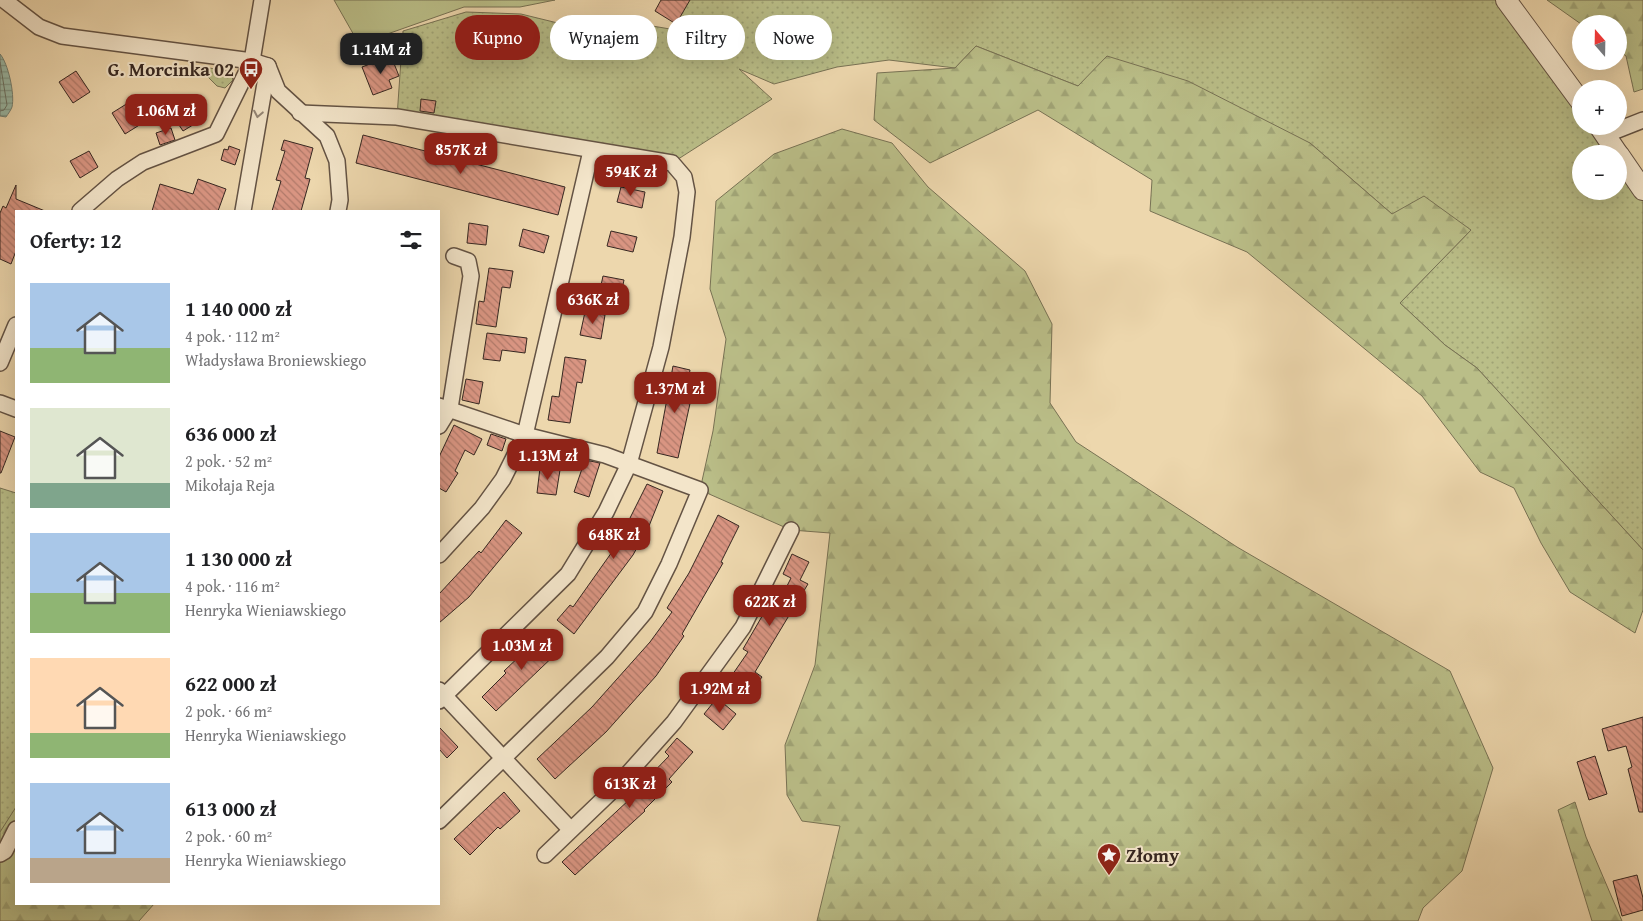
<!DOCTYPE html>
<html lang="pl">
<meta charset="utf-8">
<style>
:root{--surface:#fff;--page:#f2f2f2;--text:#202124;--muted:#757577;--accent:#8f2418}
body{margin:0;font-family:"Gentium Book Plus",serif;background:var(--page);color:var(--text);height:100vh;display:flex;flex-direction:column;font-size:19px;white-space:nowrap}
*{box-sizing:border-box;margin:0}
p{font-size:16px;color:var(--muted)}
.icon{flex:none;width:28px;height:28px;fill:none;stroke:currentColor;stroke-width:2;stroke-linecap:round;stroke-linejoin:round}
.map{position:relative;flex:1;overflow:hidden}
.side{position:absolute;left:15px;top:210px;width:425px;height:695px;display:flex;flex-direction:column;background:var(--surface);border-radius:0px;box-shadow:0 5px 20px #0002}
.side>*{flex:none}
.guide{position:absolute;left:455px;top:15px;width:475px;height:45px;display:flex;gap:10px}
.needle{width:32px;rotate:340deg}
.fabs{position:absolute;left:1572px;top:15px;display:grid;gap:10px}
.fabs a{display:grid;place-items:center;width:55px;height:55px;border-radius:50%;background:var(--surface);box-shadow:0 5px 20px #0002;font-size:25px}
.price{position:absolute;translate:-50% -42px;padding:0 11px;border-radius:10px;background:var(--accent);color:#fff;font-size:16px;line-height:32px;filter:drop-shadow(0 1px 2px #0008)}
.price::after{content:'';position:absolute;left:50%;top:30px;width:15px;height:11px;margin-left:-8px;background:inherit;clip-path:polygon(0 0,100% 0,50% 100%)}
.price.selected{background:#222;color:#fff}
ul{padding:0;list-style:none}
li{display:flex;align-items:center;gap:15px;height:125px;padding:0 15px}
li span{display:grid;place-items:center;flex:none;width:140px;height:100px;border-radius:0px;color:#555}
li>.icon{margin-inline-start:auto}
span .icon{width:60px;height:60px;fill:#fffc;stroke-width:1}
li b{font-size:21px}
h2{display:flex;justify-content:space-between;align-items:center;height:60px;padding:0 15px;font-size:21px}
.chip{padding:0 18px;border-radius:22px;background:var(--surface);box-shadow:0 5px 20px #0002;font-size:18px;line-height:45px}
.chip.selected{background:var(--accent);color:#fff}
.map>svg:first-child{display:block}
</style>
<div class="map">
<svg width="1643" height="921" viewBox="0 0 1643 921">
<defs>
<pattern id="grass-dots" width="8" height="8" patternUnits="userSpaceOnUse" patternTransform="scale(1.25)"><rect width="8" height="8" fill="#babe88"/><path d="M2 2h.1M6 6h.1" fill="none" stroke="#a0a375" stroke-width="1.8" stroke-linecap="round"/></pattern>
<pattern id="forest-firs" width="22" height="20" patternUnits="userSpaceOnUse" patternTransform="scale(1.25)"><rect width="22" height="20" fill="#babe88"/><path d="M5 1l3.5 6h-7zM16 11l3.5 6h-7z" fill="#a0a375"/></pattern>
<pattern id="water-rules" width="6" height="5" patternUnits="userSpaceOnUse" patternTransform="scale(1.25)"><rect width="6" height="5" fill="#99baa8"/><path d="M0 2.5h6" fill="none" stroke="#7e9788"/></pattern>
<pattern id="building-back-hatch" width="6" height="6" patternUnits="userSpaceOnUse" patternTransform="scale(1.25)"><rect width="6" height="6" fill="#d99582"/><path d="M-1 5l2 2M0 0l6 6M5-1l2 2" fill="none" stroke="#b17a6a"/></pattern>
</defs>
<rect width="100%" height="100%" fill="#edd7ad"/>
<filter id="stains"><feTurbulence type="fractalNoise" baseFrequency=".004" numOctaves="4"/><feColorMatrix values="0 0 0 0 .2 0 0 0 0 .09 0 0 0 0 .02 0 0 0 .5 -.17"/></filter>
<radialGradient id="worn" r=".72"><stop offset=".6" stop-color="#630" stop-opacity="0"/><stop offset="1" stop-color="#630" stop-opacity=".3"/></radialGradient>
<g fill="url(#grass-dots)" stroke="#787254">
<polygon points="689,0 1506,0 1581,102 1581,126 1599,126 1618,154 1581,154 1581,191 1619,191 1619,155 1643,190 1643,550 1477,368 1445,345 1400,303 1471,230 1392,214 1310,143 1078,86 976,46 955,68 889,60 837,67 774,84 739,69 772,99 672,163 397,117 403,31 466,12 521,14 574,27 629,22 670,29"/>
<polygon points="209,68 230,71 233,80 225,88 217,86 203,72"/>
<polygon points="0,488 16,493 16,829 0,854"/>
</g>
<g fill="url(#forest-firs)" stroke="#787254">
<polygon points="1547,0 1643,0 1643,89 1634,92 1626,56 1619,51 1619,24 1581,24"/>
<polygon points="976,46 1078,86 1107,56 1188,81 1310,143 1392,214 1424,196 1471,230 1400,303 1445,345 1477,368 1643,550 1643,610 1635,633 1570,592 1541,543 1514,488 1480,472 1422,396 1247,252 1150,211 1152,180 1038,110 930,163 874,120 877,73 955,68"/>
<polygon points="842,129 892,143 928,187 1025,271 1052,324 1050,403 1076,442 1237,547 1450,671 1493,768 1462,871 1423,908 1418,921 817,921 840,826 802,821 787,795 785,745 815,665 830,533 791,530 700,490 713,431 726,339 710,289 716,201 774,154"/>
<polygon points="1575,802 1586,837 1622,921 1592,921 1558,810"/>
<polygon points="16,807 16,904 154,904 139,921 0,921 0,832"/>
</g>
<polygon fill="#babe88" stroke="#787254" points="334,0 555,0 520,7 464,7 359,44"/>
<path fill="url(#water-rules)" stroke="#717f72" d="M0 54C8 63 15 94 12 107 11 110 8 114 6 117L0 116Z"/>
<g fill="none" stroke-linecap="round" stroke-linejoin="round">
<polyline stroke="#687064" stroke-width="1" points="0,62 7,105 4,110 0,111"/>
</g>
<g fill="url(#building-back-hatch)" stroke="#362721">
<polygon points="661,0 690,0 676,24 655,11"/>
<polygon points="391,56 399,76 389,80 392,88 373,95 362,67"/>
<polygon points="76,71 90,92 73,103 59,82"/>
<polygon points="186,96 201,120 183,131 167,107"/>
<polygon points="421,99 436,101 434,113 420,111"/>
<polygon points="128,103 141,124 125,134 112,113"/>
<polygon points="171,128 175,140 160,145 156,133"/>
<polygon points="363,135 565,187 558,215 356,163"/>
<polygon points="284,140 313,148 305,178 310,179 301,211 272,211 281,181 276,180 285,151 281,150"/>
<polygon points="229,146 240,150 235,165 221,160 224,149 228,150"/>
<polygon points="89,151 98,167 80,178 70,161"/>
<polygon points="198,179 226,189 218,211 152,211 160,184 193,194"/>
<polygon points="16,185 16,199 45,211 16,211 16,251 11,264 0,259 0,213 3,206 6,208"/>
<polygon points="621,187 645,192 642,208 617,202"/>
<polygon points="469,223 488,226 486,245 467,243"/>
<polygon points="523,229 549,236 544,253 519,246"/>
<polygon points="611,231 637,237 633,252 607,246"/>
<polygon points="489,268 513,271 510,288 502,287 496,327 476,324 479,301 484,302"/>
<polygon points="603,276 624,280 621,294 600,290"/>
<polygon points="585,312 605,315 601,339 580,335"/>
<polygon points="487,333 527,338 525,353 502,350 500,361 483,359"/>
<polygon points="565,357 586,360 582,383 577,382 570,423 548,420 552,396 559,397"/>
<polygon points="673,366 690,370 685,398 691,399 678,458 657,453"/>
<polygon points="466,379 483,382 479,404 462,400"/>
<polygon points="454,425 482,439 474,455 465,450 455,471 458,473 446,492 439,488 439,457"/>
<polygon points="0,431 15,437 1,473 0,473"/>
<polygon points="491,434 506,439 502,451 487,445"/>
<polygon points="585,460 600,463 589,497 574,492"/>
<polygon points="540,468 560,470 556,495 537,493"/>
<polygon points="647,484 663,491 649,526 633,555 574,634 557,620 570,605 573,607 624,535 622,534"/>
<polygon points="718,515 739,526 721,562 723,563 682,634 684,636 656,676 606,732 555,779 537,759 592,707 650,642 672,612 667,608 689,573"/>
<polygon points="506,520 522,533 469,597 439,623 439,594 479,551 481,553"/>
<polygon points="792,554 809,562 800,580 808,584 755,672 762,677 748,696 728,681 748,652 743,649 775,594 781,598 791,578 783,574"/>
<polygon points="544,633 561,649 496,711 482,697 506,673 504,671"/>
<polygon points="717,698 736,714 723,730 704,714"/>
<polygon points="1643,717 1643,812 1639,812 1628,769 1632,767 1626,746 1608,751 1602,729"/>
<polygon points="439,727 458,747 447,758 439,749"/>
<polygon points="677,738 693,752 669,779 672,782 644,810 645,811 575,875 562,862 644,786 642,784 669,756 665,752"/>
<polygon points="1595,756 1607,794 1589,800 1577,762"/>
<polygon points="504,792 520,811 500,829 498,827 470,855 454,839"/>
<polygon points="1637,875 1643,898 1643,910 1622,916 1613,881"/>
</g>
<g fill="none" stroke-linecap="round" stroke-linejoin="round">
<g stroke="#645344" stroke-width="18">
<g id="minor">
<polyline points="4,0 39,27 62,36 252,61 268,66 278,91 327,136 337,161 340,200 338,211"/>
<polyline points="300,113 397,117 672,163 684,177 687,192 682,237 661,347 629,464 606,512 568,574 439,701"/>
<polyline points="1605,135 1643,120"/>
<polyline points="80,211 117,179 143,162 216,134 252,61 262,0"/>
<polyline points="243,211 268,66"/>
<polyline points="0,363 16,325"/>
<polyline points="0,403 16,409"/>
<polyline points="439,406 525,435 605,455 700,490 669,564 645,612 607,657 439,821"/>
<polyline points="439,426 450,408 471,276 468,261 454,256"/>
<polyline points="439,555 482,508 503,479 525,435 591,151"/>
<polyline points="439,690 570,829"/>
<polyline points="0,854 5,851 16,829"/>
<polyline points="545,855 617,786 674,722 743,627 791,530"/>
</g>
</g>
<g stroke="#645344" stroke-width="22">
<g id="tertiary">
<polyline points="1506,0 1581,102"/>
<polyline points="1599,126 1618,154"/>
<polyline points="1619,155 1643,190"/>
</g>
</g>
<use href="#minor" stroke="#f3e5ca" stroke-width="15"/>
<use href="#tertiary" stroke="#f3e5ca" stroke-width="20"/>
</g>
<defs><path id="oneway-chevron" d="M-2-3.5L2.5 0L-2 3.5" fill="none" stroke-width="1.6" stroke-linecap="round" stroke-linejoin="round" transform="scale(1.25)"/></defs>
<use stroke="#948676" href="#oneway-chevron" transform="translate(258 114) rotate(101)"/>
<defs>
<g id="bus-pin" transform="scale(1.25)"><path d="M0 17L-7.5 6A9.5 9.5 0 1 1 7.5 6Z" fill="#8f2418" stroke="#f3e5ca"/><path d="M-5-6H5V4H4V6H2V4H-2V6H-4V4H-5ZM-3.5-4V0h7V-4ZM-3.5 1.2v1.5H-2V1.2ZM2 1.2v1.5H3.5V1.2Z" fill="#fff"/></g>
<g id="sight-pin" transform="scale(1.25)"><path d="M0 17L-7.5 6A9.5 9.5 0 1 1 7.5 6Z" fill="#8f2418" stroke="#f3e5ca"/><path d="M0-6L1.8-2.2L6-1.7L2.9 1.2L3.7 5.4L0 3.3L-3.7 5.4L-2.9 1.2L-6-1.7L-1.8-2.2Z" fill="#fff"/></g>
</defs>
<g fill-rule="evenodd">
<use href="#bus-pin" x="251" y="69"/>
<use href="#sight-pin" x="1109" y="855"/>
</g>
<g text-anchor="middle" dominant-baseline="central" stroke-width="4" stroke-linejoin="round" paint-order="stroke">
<g font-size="19" font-weight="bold" fill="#362721" stroke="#f3e5ca" text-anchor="end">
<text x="234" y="69">G. Morcinka 02</text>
<text x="1126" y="855" text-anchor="start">Złomy</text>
</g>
</g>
<rect width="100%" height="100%" filter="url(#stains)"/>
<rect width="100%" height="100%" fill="url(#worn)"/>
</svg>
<div class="fabs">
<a><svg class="needle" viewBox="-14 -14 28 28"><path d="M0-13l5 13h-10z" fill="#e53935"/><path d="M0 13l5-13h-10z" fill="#757577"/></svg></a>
<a>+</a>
<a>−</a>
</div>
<b class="price selected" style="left:381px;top:75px">1.14M zł</b>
<b class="price" style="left:166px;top:136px">1.06M zł</b>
<b class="price" style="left:461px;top:175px">857K zł</b>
<b class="price" style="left:631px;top:197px">594K zł</b>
<b class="price" style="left:593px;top:325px">636K zł</b>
<b class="price" style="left:675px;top:414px">1.37M zł</b>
<b class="price" style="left:548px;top:481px">1.13M zł</b>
<b class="price" style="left:614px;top:560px">648K zł</b>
<b class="price" style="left:770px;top:627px">622K zł</b>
<b class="price" style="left:522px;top:671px">1.03M zł</b>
<b class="price" style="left:720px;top:714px">1.92M zł</b>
<b class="price" style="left:630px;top:809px">613K zł</b>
<div class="guide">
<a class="chip selected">Kupno</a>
<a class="chip">Wynajem</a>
<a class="chip">Filtry</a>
<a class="chip">Nowe</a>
</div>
<section class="side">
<h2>Oferty: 12<svg class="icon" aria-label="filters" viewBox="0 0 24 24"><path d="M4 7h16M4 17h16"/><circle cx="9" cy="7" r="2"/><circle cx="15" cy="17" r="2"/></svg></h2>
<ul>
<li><span style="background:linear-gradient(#a9c7e8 65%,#8fb573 0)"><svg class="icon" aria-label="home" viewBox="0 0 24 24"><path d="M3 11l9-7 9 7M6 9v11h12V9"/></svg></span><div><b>1 140 000 zł</b><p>4 pok. · 112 m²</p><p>Władysława Broniewskiego</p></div></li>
<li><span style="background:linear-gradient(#dfe7d0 75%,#7fa58c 0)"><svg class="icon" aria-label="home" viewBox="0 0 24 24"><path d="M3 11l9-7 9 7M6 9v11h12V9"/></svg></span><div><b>636 000 zł</b><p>2 pok. · 52 m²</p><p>Mikołaja Reja</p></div></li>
<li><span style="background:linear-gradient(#a9c7e8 60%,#8fb573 0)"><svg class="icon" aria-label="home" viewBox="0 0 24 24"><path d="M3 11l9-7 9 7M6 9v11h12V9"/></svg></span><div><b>1 130 000 zł</b><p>4 pok. · 116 m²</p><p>Henryka Wieniawskiego</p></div></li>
<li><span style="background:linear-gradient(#ffd9b3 75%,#8fb573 0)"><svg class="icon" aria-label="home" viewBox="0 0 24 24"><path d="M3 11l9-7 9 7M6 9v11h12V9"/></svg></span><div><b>622 000 zł</b><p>2 pok. · 66 m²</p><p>Henryka Wieniawskiego</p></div></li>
<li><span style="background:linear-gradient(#a9c7e8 75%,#b9a48a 0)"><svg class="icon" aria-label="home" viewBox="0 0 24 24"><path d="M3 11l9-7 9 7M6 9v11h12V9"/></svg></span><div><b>613 000 zł</b><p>2 pok. · 60 m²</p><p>Henryka Wieniawskiego</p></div></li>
</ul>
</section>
</div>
